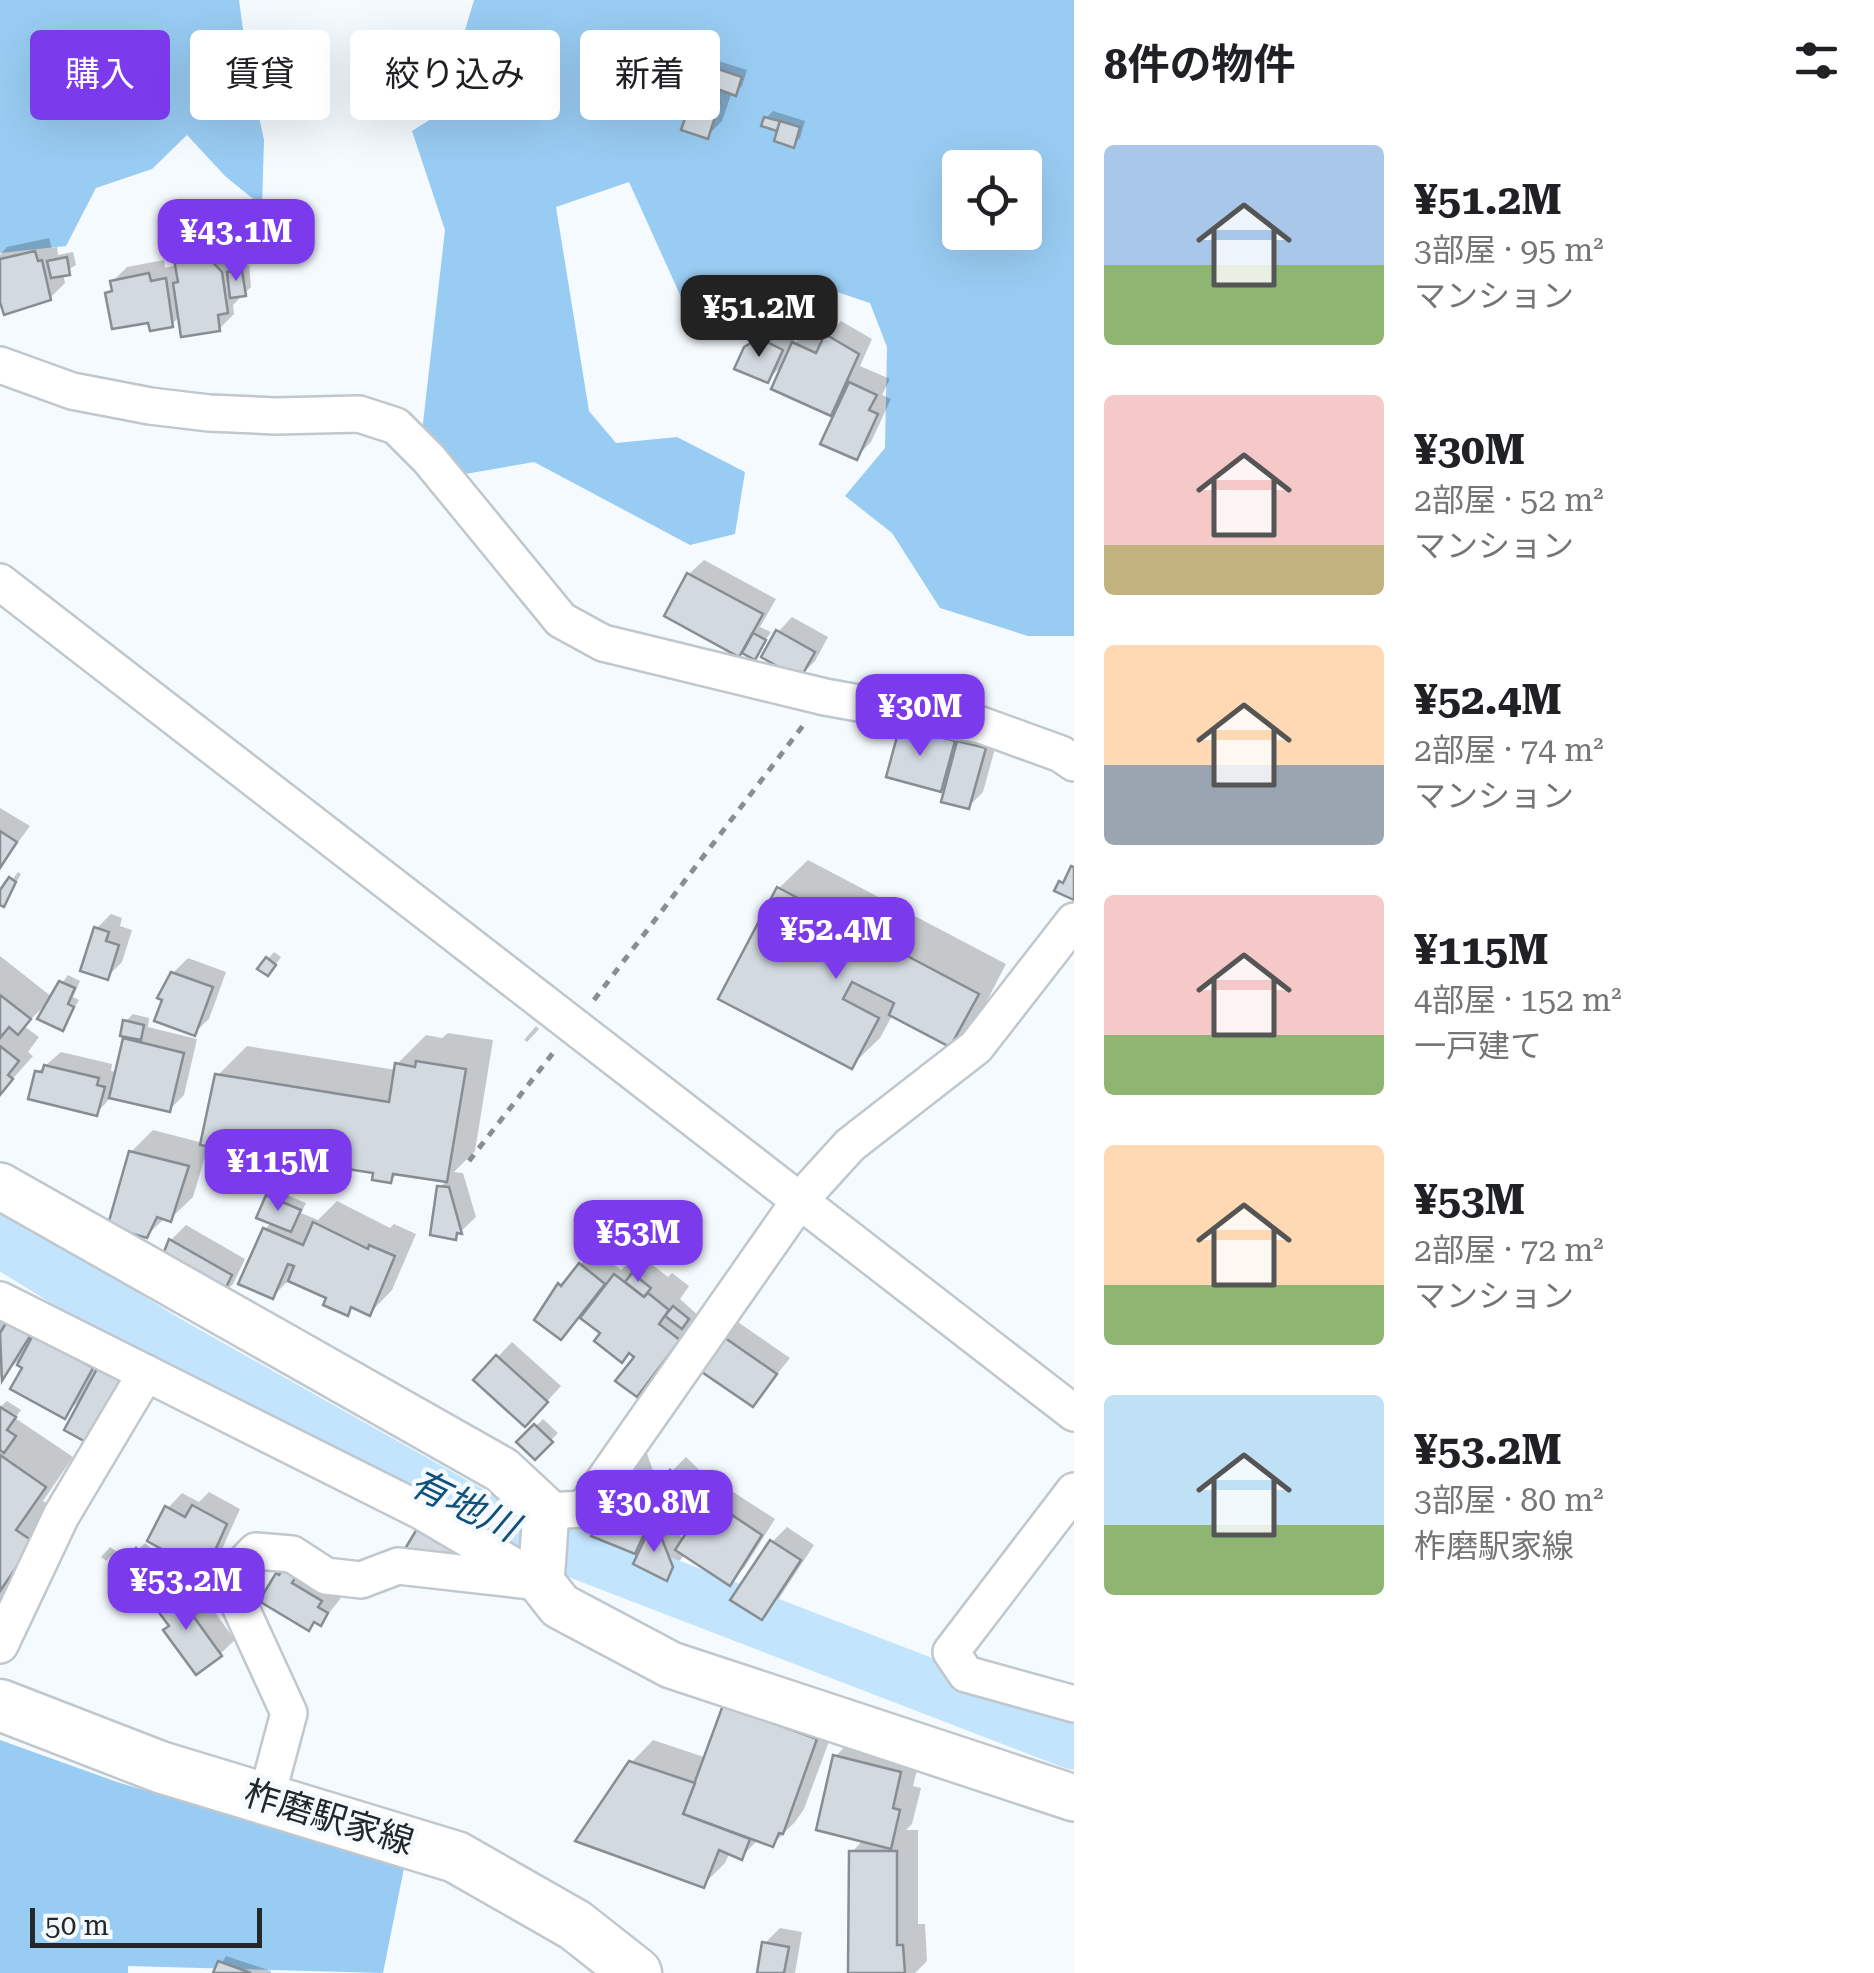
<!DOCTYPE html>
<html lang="ja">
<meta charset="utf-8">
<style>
:root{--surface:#fff;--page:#f6f6f6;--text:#202124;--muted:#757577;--accent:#7c3aed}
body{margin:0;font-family:"Roboto Serif","Noto Sans JP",serif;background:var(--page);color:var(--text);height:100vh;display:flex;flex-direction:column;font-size:38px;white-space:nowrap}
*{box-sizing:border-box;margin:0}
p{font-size:32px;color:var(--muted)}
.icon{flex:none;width:55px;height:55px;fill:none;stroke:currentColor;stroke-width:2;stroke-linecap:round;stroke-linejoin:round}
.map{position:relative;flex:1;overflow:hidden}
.drawer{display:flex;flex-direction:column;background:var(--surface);width:800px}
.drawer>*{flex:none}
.banner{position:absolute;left:30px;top:30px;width:892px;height:90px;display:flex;gap:20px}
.controls{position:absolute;left:942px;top:150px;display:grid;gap:20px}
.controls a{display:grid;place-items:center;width:100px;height:100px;border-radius:10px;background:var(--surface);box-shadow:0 10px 40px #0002;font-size:50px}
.scale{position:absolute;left:30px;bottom:25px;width:232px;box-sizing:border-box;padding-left:10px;border:5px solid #25282a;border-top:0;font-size:28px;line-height:35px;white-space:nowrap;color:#25282a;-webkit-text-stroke:8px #f5fafe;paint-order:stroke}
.price{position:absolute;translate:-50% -85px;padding:0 22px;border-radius:20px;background:var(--accent);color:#fff;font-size:32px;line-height:65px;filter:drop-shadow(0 2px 5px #0008)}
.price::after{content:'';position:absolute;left:50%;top:60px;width:30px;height:22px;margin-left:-15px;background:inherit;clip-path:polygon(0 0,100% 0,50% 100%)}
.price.active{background:#222;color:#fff}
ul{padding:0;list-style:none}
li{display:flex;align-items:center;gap:30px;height:250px;padding:0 30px}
li span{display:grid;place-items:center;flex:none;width:280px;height:200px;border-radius:10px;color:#555}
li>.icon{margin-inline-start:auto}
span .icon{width:120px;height:120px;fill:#fffc;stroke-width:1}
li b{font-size:42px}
h2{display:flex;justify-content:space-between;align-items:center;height:120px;padding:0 30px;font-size:42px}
.tag{padding:0 35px;border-radius:10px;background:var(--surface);box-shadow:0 10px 40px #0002;font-size:35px;line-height:90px}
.tag.active{background:var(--accent);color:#fff}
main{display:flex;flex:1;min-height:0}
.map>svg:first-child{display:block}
</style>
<main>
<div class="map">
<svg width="1074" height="1973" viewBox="0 0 1074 1973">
<rect width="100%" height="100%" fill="#f5fafe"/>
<g fill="#99ccf3" fill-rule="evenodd">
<polygon points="0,0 239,0 248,66 264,140 262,206 225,176 187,135 152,169 96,188 66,246 0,253"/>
<path d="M474 0H1074V636H1028L940 608 892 533 845 496 885 448 887 347 870 303 798 279 752 280 721 336 691 319 629 182 556 207 589 411 616 443 677 437 745 472 735 534 690 545 534 462 454 476 422 432 445 230 412 131 480 88 465 30ZM960 168H1025V232H960Z"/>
<polygon points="0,1740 117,1782 404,1868 383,1973 128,1966 128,1973 0,1973"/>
</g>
<g fill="#0003" fill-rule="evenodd">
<polygon points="715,60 747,70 742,86 735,93 732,92 722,121 707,136 696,93 708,66"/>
<polygon points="773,111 805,121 800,138 793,145 766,118"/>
<polygon points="49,238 52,248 57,247 58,255 73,252 76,265 63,273 65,283 50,298 0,289 0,255 7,247"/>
<polygon points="221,240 233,251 236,267 249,265 251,287 233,305 234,314 219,329 180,316 171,325 150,320 108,294 114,288 113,281 127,267 164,260 165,268 178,265 177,260 192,245"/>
<polygon points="841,321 872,339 860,366 890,379 882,395 891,399 871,442 856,457 836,416 774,388 785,363 767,380 746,349 776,325 797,335 793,345 809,329 826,336"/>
<polygon points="704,560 776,599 760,627 771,632 754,657 742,650 689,574"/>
<polygon points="792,617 828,637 815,661 800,676 778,632"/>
<polygon points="902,727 999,734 983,792 968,807 946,791 889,775"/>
<polygon points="0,808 30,826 0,867"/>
<polygon points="808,860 1006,964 979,1016 950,1044 893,1014 880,1038 851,1066 779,888"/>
<polygon points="18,872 21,874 3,904 0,896"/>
<polygon points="111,914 122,918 120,926 132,930 122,962 107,977 96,929"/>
<polygon points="274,952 281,957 274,967 268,959"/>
<polygon points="0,956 52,997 68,975 80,981 73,997 79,1000 63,1028 47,1003 24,1026 39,1037 28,1052 33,1056 0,1093"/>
<polygon points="188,958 226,972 209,1019 194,1033 173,973"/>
<polygon points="133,1014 149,1018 148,1027 197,1039 184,1095 169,1110 112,1096 96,1114 38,1072 61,1052 112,1064 111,1071 118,1072 125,1040 130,1035 126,1021"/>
<polygon points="536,1026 539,1029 527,1042 524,1040"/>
<polygon points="448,1033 493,1040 475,1151 454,1172 463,1173 476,1217 455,1237 440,1187 447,1180 399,1172 390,1181 376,1171 247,1150 238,1159 223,1146 209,1144 193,1197 170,1219 165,1218 147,1235 129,1230 125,1234 131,1152 153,1130 203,1143 218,1075 247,1046 396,1070 397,1064 426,1035 442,1038"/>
<polygon points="275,1190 306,1203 301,1213 318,1220 337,1201 390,1228 394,1224 416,1234 392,1290 370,1313 354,1306 347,1313 330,1296 290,1279 273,1296 265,1229 272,1222 268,1197"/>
<polygon points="186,1225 245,1259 233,1284 219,1298 162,1266 171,1240"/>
<polygon points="595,1250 621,1270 638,1254 668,1277 672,1273 689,1286 680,1299 700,1317 659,1372 637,1394 637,1356 580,1315 560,1337 560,1285"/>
<polygon points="732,1318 790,1358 753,1404 717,1333"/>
<polygon points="0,1322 143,1370 109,1429 82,1398 64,1416 25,1367 17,1362 0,1377"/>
<polygon points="512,1342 561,1386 540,1409 477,1379"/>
<polygon points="7,1401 21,1410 15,1418 73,1457 43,1501 61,1512 0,1600 0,1407"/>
<polygon points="543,1419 558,1433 535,1457 520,1442"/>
<path d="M644 1445 658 1485 686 1457 720 1490 724 1486 775 1519 744 1568 729 1582 685 1554 666 1578 647 1540 635 1552 594 1535ZM713 1491 715 1493 683 1542 669 1507 657 1520 664 1502 684 1521Z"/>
<polygon points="209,1492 240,1509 222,1549 208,1563 181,1548 175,1554 168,1508 182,1493 199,1502"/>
<polygon points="787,1527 814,1545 776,1603 761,1617 772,1542"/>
<polygon points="145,1543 152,1549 143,1559 138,1550"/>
<polygon points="110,1547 116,1551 106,1561 101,1557"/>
<polygon points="303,1550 331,1592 341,1598 321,1623 278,1575"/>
<polygon points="188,1575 235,1640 220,1654 171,1625 156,1603"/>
<polygon points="725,1707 838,1717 804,1809 795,1822 773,1844 759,1839 741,1857 730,1852 725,1863 703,1885 631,1763 653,1740 707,1758"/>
<polygon points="857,1734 922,1750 913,1786 921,1788 912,1824 906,1830 918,1830 918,1924 925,1924 927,1961 915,1973 851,1973 852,1852 864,1839 835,1757"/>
<polygon points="780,1928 802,1932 795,1973 759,1973 765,1943"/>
<polygon points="226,1956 271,1971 271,1973 216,1973"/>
</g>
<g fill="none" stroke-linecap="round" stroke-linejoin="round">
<polyline stroke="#c3e4fd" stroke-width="55" points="0,1239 169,1344 471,1514 562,1545 1074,1742"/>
</g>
<g fill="#d2dae0" stroke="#868d93" stroke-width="2.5">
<polygon points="706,65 742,77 736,96 720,90 717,100 697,93"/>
<polygon points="694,92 720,101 708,139 681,130"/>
<polygon points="764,117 780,121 777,131 761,126"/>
<polygon points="780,121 800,127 794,148 774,141"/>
<polygon points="35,251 38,261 42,260 51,300 4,315 0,302 0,259"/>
<polygon points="205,254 222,272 228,313 218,315 220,331 181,337 173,283 178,282 174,259"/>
<polygon points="67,257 70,275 51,278 47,261"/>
<polygon points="242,271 246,296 230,298 227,272"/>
<polygon points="149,273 151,281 166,278 173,327 150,331 148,323 112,329 105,293 112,291 110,281"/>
<polygon points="825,334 859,354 831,416 771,389 792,342 816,353"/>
<polygon points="759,338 783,350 768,383 734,369 744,347"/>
<polygon points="849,382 877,395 869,410 878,414 857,460 820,444"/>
<polygon points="687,573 763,614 739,657 664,616"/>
<polygon points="776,630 815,652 800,679 761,657"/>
<polygon points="753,633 766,640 755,660 742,653"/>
<polygon points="900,726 955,741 941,792 886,777"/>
<polygon points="957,741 986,748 969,809 941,802"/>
<polygon points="0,831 17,842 0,868"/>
<polygon points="1071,866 1074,867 1074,900 1054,891 1059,881 1063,883"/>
<polygon points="9,877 16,882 4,907 0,905 0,890"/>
<polygon points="777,887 979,994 950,1047 889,1015 894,1003 852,982 843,999 879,1018 852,1069 718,999"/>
<polygon points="94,927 109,932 106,941 119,945 108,980 80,971"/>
<polygon points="266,957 276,965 268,976 257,969"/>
<polygon points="171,972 213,987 195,1036 154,1021 162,1000 157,998"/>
<polygon points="59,981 75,988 68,1004 74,1007 63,1031 37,1019"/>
<polygon points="0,995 31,1019 18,1035 9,1027 0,1038"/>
<polygon points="123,1020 144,1025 141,1040 120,1036"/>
<polygon points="123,1038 184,1053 170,1112 109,1098"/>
<polygon points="0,1046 19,1061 8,1075 13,1079 0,1095"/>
<polygon points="416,1061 466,1069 447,1182 393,1174 391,1183 372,1180 373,1173 240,1152 239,1162 219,1159 220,1148 200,1145 215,1074 389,1102 395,1063 415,1067"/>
<polygon points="44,1065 99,1078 97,1085 105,1087 97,1116 28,1099 35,1071 42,1072"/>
<polygon points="129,1151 189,1166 171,1222 157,1217 147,1238 127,1232 126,1237 107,1228"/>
<polygon points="437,1186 449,1187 462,1234 457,1233 456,1240 430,1235"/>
<polygon points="266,1195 301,1210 291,1232 256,1218"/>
<polygon points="313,1222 368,1249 369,1245 395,1256 370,1316 351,1307 348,1316 323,1305 326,1298 288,1281 294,1266 288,1264 273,1299 238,1284 263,1228 303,1245"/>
<polygon points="169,1239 232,1275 219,1302 158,1267"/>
<polygon points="579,1263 605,1284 561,1340 534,1320 558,1283 561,1286"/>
<polygon points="632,1273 651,1288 644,1297 625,1282"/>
<polygon points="614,1274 644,1297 648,1293 669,1310 659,1324 680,1340 637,1397 615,1381 634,1357 629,1353 622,1363 594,1341 600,1333 580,1318"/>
<polygon points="673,1306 689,1319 682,1329 665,1316"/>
<polygon points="9,1318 32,1333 2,1381 0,1333"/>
<polygon points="715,1331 777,1374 753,1407 696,1368"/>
<polygon points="33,1335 93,1368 65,1419 10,1389 22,1368 17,1365"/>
<polygon points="496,1355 548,1402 525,1427 473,1380"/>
<polygon points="98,1367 130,1386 95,1447 64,1430"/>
<polygon points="0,1407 16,1417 7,1430 16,1436 4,1453 0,1450"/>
<polygon points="534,1424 553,1442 535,1460 516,1442"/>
<polygon points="0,1455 46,1487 16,1530 34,1542 0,1591"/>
<polygon points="627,1460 630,1460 651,1519 635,1554 591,1536"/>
<polygon points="670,1470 704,1503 684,1524 649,1491"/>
<polygon points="708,1499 762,1535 730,1586 675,1550"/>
<polygon points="192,1505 227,1524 208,1566 179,1550 176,1557 147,1541 165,1506 185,1517"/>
<polygon points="654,1519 673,1567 667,1581 633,1564"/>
<polygon points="417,1529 454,1548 444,1568 403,1552"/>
<polygon points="770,1540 801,1560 762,1620 730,1600"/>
<polygon points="136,1548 147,1557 137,1569 126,1561"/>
<polygon points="286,1563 299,1571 292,1583 322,1601 318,1607 328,1613 321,1626 314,1622 309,1631 259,1601 276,1573 279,1575"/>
<polygon points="173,1588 222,1656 196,1675 163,1630 169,1626 152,1603"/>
<polygon points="723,1705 817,1739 783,1834 779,1833 773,1847 683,1814"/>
<polygon points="833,1755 901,1772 893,1808 900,1810 891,1849 816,1830"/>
<polygon points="629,1761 695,1783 683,1814 750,1839 742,1860 719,1850 704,1888 575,1841"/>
<polygon points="849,1851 897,1851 897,1945 903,1945 905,1973 848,1973"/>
<polygon points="762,1942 789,1947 784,1973 757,1973"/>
<polygon points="218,1961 251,1973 213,1973"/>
</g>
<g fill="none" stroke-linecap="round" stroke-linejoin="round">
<g stroke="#c0c7cd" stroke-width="40">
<g id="minor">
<polyline points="0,365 72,391 150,406 209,413 276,416 359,414 396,426 429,459 561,620 603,643 825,697 981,725 1061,754 1074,763"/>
<polyline points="0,582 1074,1413"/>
<polyline points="0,1300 419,1510 541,1582"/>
<polyline points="1074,1491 951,1652 966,1674 1074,1704"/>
<polyline points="546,1511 584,1509 800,1200 850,1145 976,1047 1074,921"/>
<polyline points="0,1645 61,1516 146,1373"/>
<polyline points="266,1799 289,1713 228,1580 256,1551 292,1554 326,1576 361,1580 398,1566 530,1581"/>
</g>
</g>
<g stroke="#c0c7cd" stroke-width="50">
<polyline id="tertiary" points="0,1186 502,1470 546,1511 541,1582 560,1606 671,1665 1074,1798"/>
</g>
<g stroke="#c0c7cd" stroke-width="55">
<polyline id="secondary" points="0,1705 160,1767 456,1857 575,1925 636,1973"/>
</g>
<g stroke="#8a8e91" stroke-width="5" stroke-dasharray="8 8" stroke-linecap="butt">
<polyline points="594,1000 805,723"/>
<polyline points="469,1161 553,1053"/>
</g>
<use href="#minor" stroke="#fff" stroke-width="35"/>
<use href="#tertiary" stroke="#fff" stroke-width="45"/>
<use href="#secondary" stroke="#fff" stroke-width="50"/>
</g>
<g text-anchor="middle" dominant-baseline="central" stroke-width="9" stroke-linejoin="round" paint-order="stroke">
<g font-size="35" fill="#25282a" stroke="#f5fafe">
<text transform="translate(329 1818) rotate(17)">柞磨駅家線</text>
</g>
<g font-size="38" font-style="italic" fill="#0f517a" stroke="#f5fafe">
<text transform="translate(464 1505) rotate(26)">有地川</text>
</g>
</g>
</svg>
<div class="controls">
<a><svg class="icon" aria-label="locate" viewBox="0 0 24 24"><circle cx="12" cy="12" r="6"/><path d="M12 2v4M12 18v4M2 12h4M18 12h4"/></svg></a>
</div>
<div class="scale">50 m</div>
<b class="price" style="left:236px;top:284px">¥43.1M</b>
<b class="price active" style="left:759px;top:360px">¥51.2M</b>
<b class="price" style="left:920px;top:759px">¥30M</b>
<b class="price" style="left:836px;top:982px">¥52.4M</b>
<b class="price" style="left:278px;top:1214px">¥115M</b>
<b class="price" style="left:638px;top:1285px">¥53M</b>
<b class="price" style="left:654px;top:1555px">¥30.8M</b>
<b class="price" style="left:186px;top:1633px">¥53.2M</b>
<div class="banner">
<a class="tag active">購入</a>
<a class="tag">賃貸</a>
<a class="tag">絞り込み</a>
<a class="tag">新着</a>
</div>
</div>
<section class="drawer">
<h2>8件の物件<svg class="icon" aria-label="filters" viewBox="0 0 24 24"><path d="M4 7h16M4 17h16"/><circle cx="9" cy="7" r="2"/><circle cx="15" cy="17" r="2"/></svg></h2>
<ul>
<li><span style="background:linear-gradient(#a9c7e8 60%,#8fb573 0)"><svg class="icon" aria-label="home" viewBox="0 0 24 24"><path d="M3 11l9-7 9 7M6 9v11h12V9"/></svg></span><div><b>¥51.2M</b><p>3部屋 · 95 m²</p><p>マンション</p></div></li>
<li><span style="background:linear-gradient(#f6c9c9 75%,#c2b280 0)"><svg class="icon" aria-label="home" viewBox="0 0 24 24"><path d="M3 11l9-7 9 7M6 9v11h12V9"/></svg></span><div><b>¥30M</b><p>2部屋 · 52 m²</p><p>マンション</p></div></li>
<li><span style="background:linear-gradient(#ffd9b3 60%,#9aa5b1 0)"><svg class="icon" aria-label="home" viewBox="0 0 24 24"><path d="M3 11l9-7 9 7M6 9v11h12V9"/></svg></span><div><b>¥52.4M</b><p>2部屋 · 74 m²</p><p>マンション</p></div></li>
<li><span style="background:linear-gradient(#f6c9c9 70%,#8fb573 0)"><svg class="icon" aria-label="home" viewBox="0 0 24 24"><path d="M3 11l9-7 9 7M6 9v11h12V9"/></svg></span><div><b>¥115M</b><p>4部屋 · 152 m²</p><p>一戸建て</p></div></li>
<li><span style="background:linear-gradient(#ffd9b3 70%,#8fb573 0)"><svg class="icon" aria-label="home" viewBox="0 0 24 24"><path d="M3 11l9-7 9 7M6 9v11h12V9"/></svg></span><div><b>¥53M</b><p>2部屋 · 72 m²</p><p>マンション</p></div></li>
<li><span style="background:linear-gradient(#bfe0f5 65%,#8fb573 0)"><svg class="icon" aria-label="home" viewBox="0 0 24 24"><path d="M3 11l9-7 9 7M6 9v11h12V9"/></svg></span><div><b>¥53.2M</b><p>3部屋 · 80 m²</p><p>柞磨駅家線</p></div></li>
</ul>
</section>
</main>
